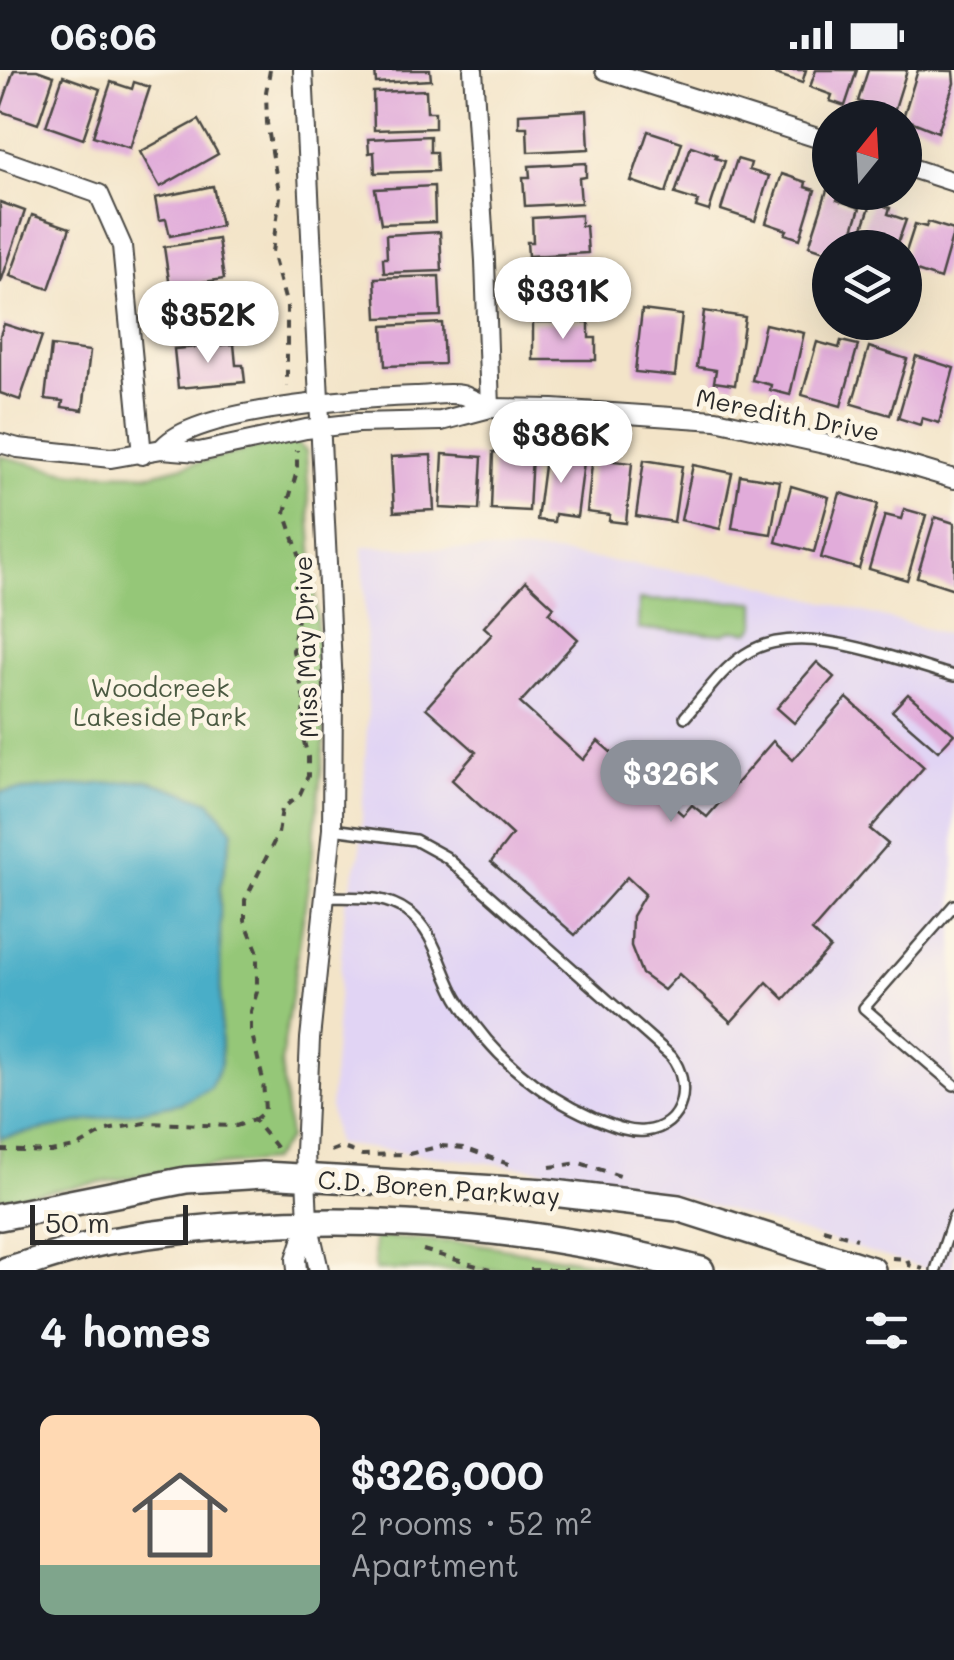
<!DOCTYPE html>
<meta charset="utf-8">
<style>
:root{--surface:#171b24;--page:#20242c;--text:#f1f3f6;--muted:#9ea1a6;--line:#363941;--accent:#8c9099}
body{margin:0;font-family:Mali,sans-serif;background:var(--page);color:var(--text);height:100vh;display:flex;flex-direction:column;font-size:38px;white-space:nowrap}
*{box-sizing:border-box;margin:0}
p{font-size:32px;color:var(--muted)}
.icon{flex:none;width:55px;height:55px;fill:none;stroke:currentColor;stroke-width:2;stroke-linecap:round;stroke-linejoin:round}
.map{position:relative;height:1200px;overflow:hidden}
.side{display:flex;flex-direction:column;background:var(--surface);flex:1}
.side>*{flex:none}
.needle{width:65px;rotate:18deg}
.controls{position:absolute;left:812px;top:30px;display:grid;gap:20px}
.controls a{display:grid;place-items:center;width:110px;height:110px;border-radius:50%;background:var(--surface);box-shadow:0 10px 40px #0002;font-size:50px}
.scale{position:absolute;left:30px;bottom:25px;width:158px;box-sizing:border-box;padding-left:10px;border:5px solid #2b2b2b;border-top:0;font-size:28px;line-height:35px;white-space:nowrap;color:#2b2b2b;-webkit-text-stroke:8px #fcf5e5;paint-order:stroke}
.price{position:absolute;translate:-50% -85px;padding:0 22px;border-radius:35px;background:#fff;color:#222;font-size:32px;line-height:65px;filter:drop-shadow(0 2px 5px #0008)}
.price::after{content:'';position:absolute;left:50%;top:60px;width:30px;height:22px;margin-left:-15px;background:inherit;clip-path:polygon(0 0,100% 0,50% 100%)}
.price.on{background:var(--accent);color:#fff}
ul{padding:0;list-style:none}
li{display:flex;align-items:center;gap:30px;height:250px;padding:0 40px}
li+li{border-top:2px solid var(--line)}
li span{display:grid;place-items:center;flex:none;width:280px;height:200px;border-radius:15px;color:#555}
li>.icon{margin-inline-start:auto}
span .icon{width:120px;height:120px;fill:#fffc;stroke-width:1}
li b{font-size:42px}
h2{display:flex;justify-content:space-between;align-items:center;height:120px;padding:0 40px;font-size:42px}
.status{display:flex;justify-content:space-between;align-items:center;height:70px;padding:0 50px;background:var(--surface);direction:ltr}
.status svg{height:28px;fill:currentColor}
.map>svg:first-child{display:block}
</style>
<div class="status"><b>06:06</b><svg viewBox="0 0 49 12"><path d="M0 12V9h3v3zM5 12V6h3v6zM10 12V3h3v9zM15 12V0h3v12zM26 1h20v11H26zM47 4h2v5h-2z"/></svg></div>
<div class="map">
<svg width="954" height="1200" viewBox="0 0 954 1200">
<rect width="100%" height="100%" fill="#fcf5e5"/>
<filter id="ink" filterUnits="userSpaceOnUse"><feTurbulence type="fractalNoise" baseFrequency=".01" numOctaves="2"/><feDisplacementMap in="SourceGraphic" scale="20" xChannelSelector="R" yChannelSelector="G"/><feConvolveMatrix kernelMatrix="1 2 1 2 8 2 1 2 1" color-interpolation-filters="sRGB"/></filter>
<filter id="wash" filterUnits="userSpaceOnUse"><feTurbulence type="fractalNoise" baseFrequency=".0048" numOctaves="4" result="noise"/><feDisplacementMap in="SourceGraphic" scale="40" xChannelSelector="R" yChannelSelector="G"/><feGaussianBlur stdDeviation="2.25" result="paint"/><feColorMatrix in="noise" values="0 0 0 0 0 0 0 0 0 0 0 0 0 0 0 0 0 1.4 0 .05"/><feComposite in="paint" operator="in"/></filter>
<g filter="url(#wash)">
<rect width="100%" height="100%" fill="#f3e4c8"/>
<polygon fill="#e1d4f4" points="363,476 554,483 746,511 954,566 954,1200 930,1200 672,1124 538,1099 336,1074 330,1039 345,835 360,784 368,638"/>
<g fill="#95c778" stroke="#607952" stroke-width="2.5">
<polygon points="291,369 306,381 324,674 311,796 281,993 289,1068 271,1091 189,1098 0,1129 0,386 72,403 152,404"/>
<polygon points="639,530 756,532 756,555 750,562 733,560 724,564 638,559"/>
<polygon points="374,1167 472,1173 636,1200 375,1200"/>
</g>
<polygon fill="#48aec8" stroke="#3a6c7a" stroke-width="2.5" points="146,710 210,731 233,761 220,818 221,994 210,1018 181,1033 0,1068 0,722"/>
<g id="blocks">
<g fill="#e1acda">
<polygon points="14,0 37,0 54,6 38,54 0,41"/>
<polygon points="375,0 430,0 431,10 376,13"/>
<polygon points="764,0 806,0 802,13"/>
<polygon points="816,0 857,0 845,36 830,31 832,25 810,17"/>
<polygon points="868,0 907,0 892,48 866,40 868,35 858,31"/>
<polygon points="918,0 953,1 954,13 938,62 903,48"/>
<polygon points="63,6 100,19 83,69 46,56"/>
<polygon points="111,12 132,19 134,12 150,17 130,78 93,66"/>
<polygon points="426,20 427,42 435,42 435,58 374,60 373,22"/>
<polygon points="587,40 589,79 528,82 527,57 519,57 519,44"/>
<polygon points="199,50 218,84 160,117 140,82"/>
<polygon points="648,61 682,72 666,123 631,111"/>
<polygon points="430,66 430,82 436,82 437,101 375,103 374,82 369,83 368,69"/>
<polygon points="691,76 717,85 715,88 725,91 709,141 696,137 698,131 675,124"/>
<polygon points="737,89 751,93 749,100 769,106 755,151 721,140"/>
<polygon points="586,93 586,107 579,108 581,133 525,136 523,107 530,107 529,96"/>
<polygon points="782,104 806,112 805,117 815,120 800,169 785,164 787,160 766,153"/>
<polygon points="213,116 221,156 170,166 166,149 159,150 155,128"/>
<polygon points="434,116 435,152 381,154 375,119"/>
<polygon points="827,120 839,124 837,130 860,138 847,178 830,178 830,183 809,176"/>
<polygon points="872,131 890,138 888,144 906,150 896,178 856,178"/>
<polygon points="0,132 25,141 1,212 0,212"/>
<polygon points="32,145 70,158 49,219 10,206"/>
<polygon points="581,145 581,156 586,156 588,183 528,186 527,172 533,172 532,148"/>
<polygon points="928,152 954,160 940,209 905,197 905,185 915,154 926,157"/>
<polygon points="440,162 442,201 384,203 383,188 387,188 386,165"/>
<polygon points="218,169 224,209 170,217 164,177"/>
<polygon points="597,197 598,213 593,213 594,238 532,240 530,200"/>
<polygon points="439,206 441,246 377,248 375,208"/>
<polygon points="236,220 240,260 176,267 172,227"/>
<polygon points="642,240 682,245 675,306 635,302"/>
<polygon points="704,241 745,247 735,315 714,312 716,300 697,297"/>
<polygon points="533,252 589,252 589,268 596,268 596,290 533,290"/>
<polygon points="442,253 444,294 385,296 383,256"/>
<polygon points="4,254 42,266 20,330 0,323 0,265"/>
<polygon points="765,254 804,263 790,325 770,320 771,315 752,310"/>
<polygon points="841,271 858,275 841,336 802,325 817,272 839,278"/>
<polygon points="234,274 236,295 243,295 245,312 178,318 174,279"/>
<polygon points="51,276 90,281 83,340 62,337 63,331 45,329"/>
<polygon points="869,277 907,289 890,345 852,334"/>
<polygon points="916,286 954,298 939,353 922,348 920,355 898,348"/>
<polygon points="559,381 585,384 577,447 555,444 554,452 537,450 545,388 558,390"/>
<polygon points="493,382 532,384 529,441 491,439"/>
<polygon points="443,384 482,387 479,440 440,438"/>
<polygon points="593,384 614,386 613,391 632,393 626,453 609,451 610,445 587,442"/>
<polygon points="431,385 434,440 394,442 391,387"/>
<polygon points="644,390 682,396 674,452 636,446"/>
<polygon points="693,395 732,403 720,459 681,450"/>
<polygon points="740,405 780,411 771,464 732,458"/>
<polygon points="791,416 829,427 814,482 776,472"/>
<polygon points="840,423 878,434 859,499 821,488"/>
<polygon points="904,439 926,445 907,510 869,499 885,445 901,449"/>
<polygon points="935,447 954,453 954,519 917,507"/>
<polygon points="526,511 554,537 549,543 578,569 520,633 583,690 598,671 683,745 692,735 707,747 773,671 793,690 847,628 924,697 870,759 888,774 812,861 830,878 784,929 767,912 731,952 679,904 664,920 642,904 631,876 632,846 645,824 627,807 575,865 491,792 512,765 452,710 476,682 426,638 492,564 484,557"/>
<polygon points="817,592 834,607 794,653 777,638"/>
<polygon points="908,624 954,664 938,681 892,641"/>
</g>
</g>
</g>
<g filter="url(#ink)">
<use href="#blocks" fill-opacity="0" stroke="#494743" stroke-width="2.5"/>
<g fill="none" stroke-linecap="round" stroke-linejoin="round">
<g stroke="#494743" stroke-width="14">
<g id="lane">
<path d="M685 647C704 626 721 600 744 585 799 547 894 590 954 606"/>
<path d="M326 827C354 828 384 824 408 842 435 861 441 900 457 928 488 982 536 1023 593 1048 609 1054 628 1063 645 1061 685 1057 692 1013 671 986L446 787 415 770 332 759"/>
<polyline points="954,835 864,938 954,1015"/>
<polyline points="936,1200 954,1146"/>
</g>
</g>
<g stroke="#494743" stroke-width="22">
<g id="street">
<polyline points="303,0 333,617 332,759 310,969 305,1082 308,1152 319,1200"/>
<polyline points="473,0 485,191 490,338"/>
<polyline points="605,0 830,72"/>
<polyline points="0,89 99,124 122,176 142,385"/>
<polyline points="905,96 954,112"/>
<polyline points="0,373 18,378 111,388 162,379 199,382 306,359 358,353 441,351 490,338 553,339 716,350 874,385 954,409"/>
<path d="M162 379C191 338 363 328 415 326 429 326 448 322 462 325 471 328 481 334 490 338"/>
<polyline points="297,1200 296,1189 308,1153"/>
</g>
</g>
<g stroke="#494743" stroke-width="30">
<g id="secondary">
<polyline points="0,1147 186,1110 263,1105 353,1110 545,1122 678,1138 872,1200"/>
<path d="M7 1200C41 1190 75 1177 110 1171 304 1137 511 1150 701 1200"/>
</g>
</g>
<g stroke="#494743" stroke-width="4" stroke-dasharray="8 8" stroke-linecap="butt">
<polyline points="270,0 266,22 267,53 280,127 272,182 287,236 287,316"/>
<polyline points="254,1050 265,1041 263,1010 251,960 251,941 257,922 257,880 245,851 245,830 278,764 282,739 300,724 308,706 308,687 302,664 304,628 293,581 303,497 285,442 297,401 297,380"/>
<polyline points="0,1080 51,1082 79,1076 107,1060 145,1053 236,1056 254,1050 279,1081"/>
<polyline points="331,1081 341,1077 362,1085 409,1084 441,1076 464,1078 511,1095"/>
<polyline points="550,1097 580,1093 623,1107"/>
<polyline points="823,1159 857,1169"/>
<polyline points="423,1180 490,1200"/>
<polyline points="892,1188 907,1189 909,1195 923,1199"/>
<polyline points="530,1200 567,1200"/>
</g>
<use href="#lane" stroke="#fff" stroke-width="9"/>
<use href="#street" stroke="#fff" stroke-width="18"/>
<use href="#secondary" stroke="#fff" stroke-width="25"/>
</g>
</g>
<g text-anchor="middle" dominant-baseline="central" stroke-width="9" stroke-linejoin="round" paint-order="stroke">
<g font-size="25" fill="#2b2b2b" stroke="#fcf5e5">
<text transform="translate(788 344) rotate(11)">Meredith Drive</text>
<text transform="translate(305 577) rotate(-92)">Miss May Drive</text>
<text transform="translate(439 1117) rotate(4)">C.D. Boren Parkway</text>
</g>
<g font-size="25" fill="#4b5a42" stroke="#fcf5e5">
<text x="160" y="617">Woodcreek<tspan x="160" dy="29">Lakeside Park</tspan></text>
</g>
</g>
</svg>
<div class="controls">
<a><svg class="needle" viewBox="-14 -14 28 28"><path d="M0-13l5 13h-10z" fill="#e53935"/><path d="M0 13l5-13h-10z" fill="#9ea1a6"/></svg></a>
<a><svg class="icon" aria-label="layers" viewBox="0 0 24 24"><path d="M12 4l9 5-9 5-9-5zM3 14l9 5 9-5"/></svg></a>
</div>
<div class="scale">50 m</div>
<b class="price" style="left:563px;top:272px">$331K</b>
<b class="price" style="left:208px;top:296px">$352K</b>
<b class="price" style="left:561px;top:416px">$386K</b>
<b class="price on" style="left:671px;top:755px">$326K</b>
</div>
<section class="side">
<h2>4 homes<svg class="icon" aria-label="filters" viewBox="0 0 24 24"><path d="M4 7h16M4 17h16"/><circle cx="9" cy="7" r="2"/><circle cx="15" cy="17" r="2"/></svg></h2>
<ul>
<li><span style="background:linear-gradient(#ffd9b3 75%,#7fa58c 0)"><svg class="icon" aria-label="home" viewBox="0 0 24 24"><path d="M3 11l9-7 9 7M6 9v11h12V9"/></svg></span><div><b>$326,000</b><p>2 rooms · 52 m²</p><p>Apartment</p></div></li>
</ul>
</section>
